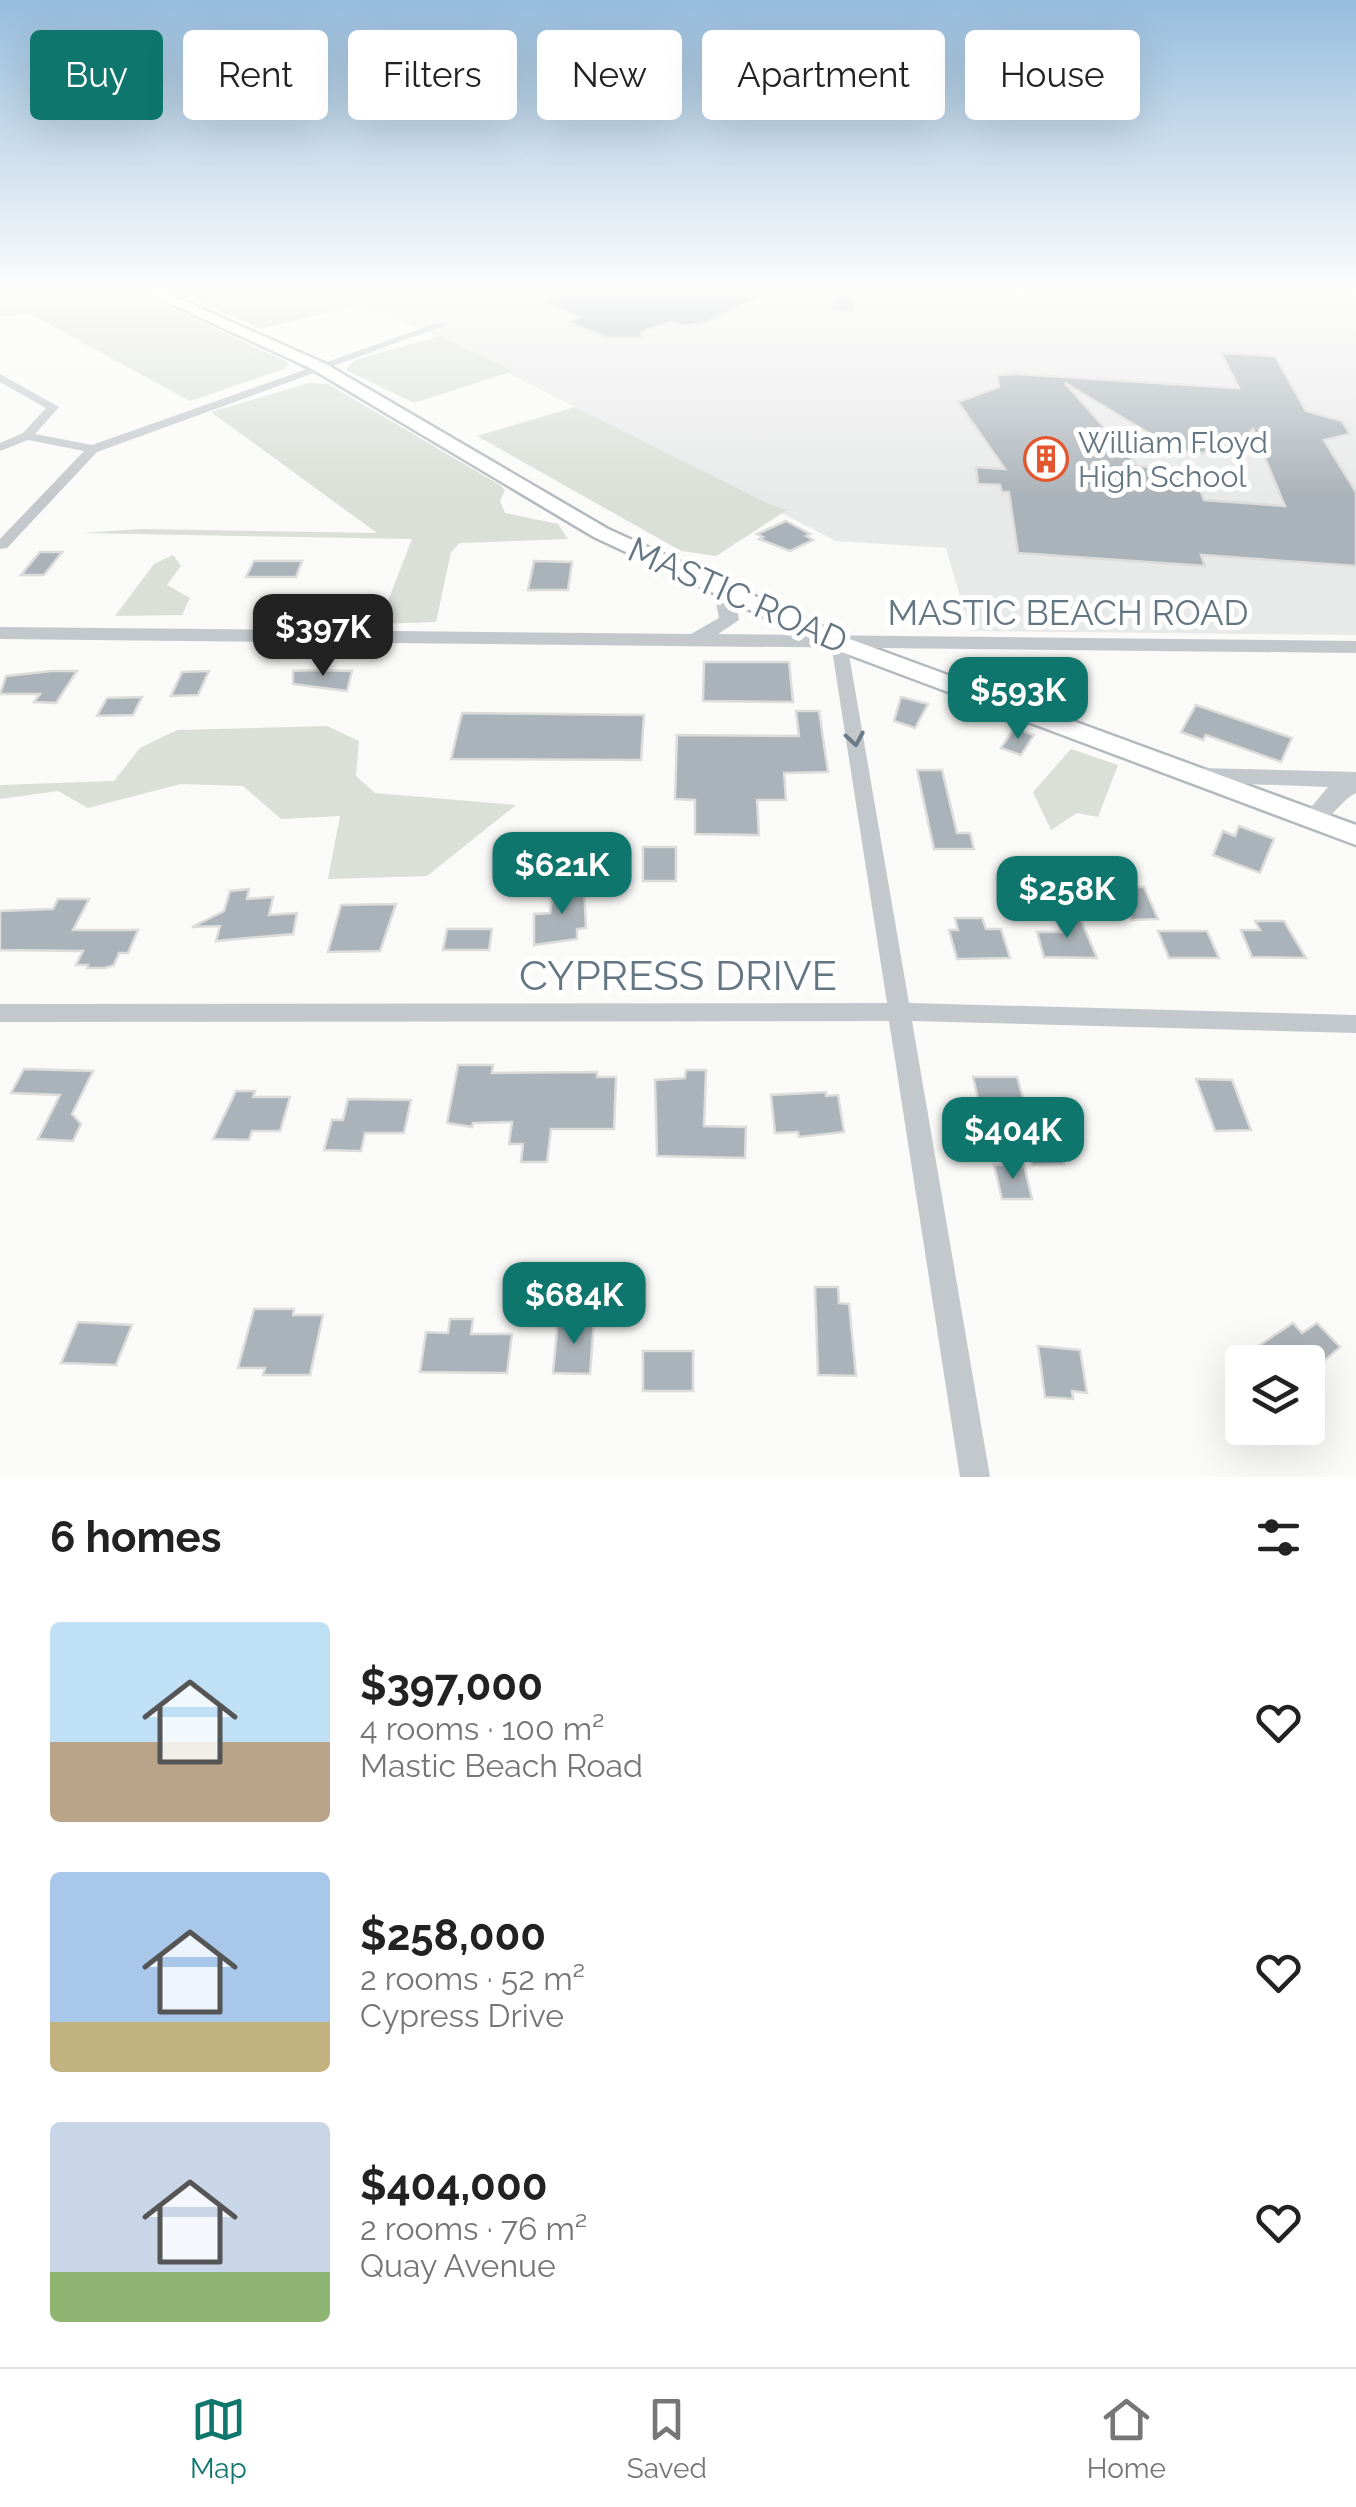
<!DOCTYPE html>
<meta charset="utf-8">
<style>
:root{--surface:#fff;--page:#f6f6f6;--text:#222;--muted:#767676;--line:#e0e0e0;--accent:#0f766e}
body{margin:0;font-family:Raleway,sans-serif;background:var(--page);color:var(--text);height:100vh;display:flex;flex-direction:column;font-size:38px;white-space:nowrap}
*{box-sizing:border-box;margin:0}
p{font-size:32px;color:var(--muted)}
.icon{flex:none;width:55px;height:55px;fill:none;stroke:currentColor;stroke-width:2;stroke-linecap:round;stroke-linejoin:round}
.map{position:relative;height:1477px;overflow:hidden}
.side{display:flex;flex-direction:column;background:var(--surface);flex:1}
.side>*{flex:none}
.banner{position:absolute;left:30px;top:30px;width:1298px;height:90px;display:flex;gap:20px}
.buttons{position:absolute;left:1225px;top:1345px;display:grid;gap:20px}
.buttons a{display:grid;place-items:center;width:100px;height:100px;border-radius:10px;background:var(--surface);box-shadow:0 10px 40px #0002;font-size:50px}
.price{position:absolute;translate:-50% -85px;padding:0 22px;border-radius:20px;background:var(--accent);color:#fff;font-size:32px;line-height:65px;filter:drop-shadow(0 2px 5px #0008)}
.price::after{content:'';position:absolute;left:50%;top:60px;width:30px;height:22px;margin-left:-15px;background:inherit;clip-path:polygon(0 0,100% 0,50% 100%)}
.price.on{background:#222;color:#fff}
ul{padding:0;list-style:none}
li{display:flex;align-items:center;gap:30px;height:250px;padding:0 50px}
li span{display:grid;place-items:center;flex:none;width:280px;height:200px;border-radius:10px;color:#555}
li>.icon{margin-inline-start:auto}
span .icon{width:120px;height:120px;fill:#fffc;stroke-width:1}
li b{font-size:42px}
h2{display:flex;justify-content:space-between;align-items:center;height:120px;padding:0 50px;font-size:42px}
.pill{padding:0 35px;border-radius:10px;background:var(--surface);box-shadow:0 10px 40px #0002;font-size:35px;line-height:90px}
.pill.on{background:var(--accent);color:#fff}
.dock{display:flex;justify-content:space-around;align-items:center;height:140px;border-top:2px solid var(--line);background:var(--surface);font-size:28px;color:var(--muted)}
.dock a{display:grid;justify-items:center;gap:5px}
.dock .on{color:var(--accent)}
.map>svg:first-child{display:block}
</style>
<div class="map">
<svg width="1356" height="1477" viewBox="0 0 1356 1477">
<rect width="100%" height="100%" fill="#fafaf8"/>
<polygon fill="#e8e9e9" points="321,291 1356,291 1356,635 970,631 946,548 836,541 428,332"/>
<g fill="#dadfd7">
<polygon points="0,291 135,291 289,363 284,369 190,401 30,314 0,317"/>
<polygon points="172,291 328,291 356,301 354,306 261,329"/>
<polygon points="439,336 513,371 414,403 346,370 355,360"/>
<polygon points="309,383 328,384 500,485 505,490 500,501 505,513 558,524 568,539 460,543 451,552 436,622 379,624 412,539 82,533 141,529 377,533 211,412"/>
<polygon points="575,407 767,503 787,510 716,556 681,551 477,436"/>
<polygon points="173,555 181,566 167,585 190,598 182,615 115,616 154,564"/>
<polygon points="327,726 359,741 356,776 375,793 516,805 427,876 328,879 340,816 281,819 243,786 181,784 88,808 58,791 0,799 0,785 114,781 140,748 177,730"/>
<polygon points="1071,749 1118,765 1098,817 1077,813 1051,830 1033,792"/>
</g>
<g fill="#aab3b9" stroke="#dcdcda" stroke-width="2.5" fill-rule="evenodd">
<polygon points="576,291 692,291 705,296 718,291 771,292 704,323 682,326 669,322 641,332 642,338 608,338 566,322 581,317 542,302"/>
<polygon points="835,291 858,291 854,312 830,310"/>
<path d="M1221 353 1275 356 1306 411 1342 421 1350 434 1324 440 1356 492V566L1201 555 1205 566 1018 553 1009 492H1002L1000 485 978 484 976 467 1005 469 958 402 999 387 997 375 1017 374 1239 388ZM1065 383 1179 451 1229 455 1253 429 1285 506 1204 500 1193 470 1138 466Z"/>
<polygon points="786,521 810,534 806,536 813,540 790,551 759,539 763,537 757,534"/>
<polygon points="40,552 62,552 44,575 21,575"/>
<polygon points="254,561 302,561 296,577 246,577"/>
<polygon points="534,561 572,562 568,590 528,590"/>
<polygon points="704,662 789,662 793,702 703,701"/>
<polygon points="52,671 77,671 56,703 34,702 40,694 0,694 6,676"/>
<polygon points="209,671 198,695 171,696 182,672"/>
<polygon points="293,671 311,670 352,671 347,691 293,684"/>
<polygon points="142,697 133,715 97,716 107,698"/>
<polygon points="901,697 928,704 915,728 894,721"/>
<polygon points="1196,705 1292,738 1281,762 1206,735 1203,740 1181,732"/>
<polygon points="796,711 819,711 828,772 784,773 786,800 757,800 759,835 695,834 695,800 675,799 677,735 799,736"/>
<polygon points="462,713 644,715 641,760 451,759"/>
<polygon points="1014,728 1034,735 1021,755 1001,748"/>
<polygon points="917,770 942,770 957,833 970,833 974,849 934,849"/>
<polygon points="1239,826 1274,839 1260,873 1213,855 1223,831 1235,836"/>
<rect x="643" y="847" width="33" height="34"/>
<polygon points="584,886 586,928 577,929 577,939 534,945 534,914 550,913 554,889"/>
<polygon points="1118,887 1144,887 1158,919 1131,920"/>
<polygon points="249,889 247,899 273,897 269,915 297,913 293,934 216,941 220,926 192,927 224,911 230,891"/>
<polygon points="58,899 89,899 73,930 138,930 128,953 119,953 114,965 105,968 87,968 88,965 76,965 83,951 0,950 0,911 53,909"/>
<polygon points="396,904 380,951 328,952 341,905"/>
<polygon points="955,918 982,918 986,929 1001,929 1010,958 957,959 949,930 958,930"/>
<polygon points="1057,919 1081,920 1097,958 1044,957 1037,932 1061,932"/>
<polygon points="1255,921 1284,921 1306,958 1252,957 1241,930 1260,930"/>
<polygon points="447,929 492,929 489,950 443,950"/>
<polygon points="1158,931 1207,931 1219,958 1169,958"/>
<polygon points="458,1065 493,1065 492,1073 597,1072 597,1077 616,1077 614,1129 551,1129 547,1162 521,1162 523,1144 509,1144 512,1122 473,1123 472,1127 447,1123"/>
<polygon points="24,1069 93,1071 72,1114 81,1124 73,1141 38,1139 60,1095 11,1093"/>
<polygon points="686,1070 706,1070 704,1126 746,1127 745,1158 657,1156 655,1080 685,1078"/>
<polygon points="973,1077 1017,1077 1027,1112 1036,1112 1040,1128 1053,1127 1064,1164 1032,1165 1023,1132 986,1133"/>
<polygon points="1196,1079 1232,1080 1251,1130 1215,1131"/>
<polygon points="236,1091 255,1091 253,1097 290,1097 280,1131 252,1131 249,1140 213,1139"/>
<polygon points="826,1092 826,1096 838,1095 844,1132 799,1137 798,1132 775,1133 771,1095"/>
<polygon points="348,1099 411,1100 404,1133 365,1133 361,1151 324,1150 332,1120 343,1120"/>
<polygon points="994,1165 1024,1165 1032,1199 1002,1199"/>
<polygon points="815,1287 838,1287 839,1303 849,1304 856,1376 818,1375"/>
<polygon points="254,1309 294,1309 293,1315 323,1315 310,1375 263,1375 265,1368 238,1368"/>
<polygon points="450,1319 473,1319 471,1334 512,1334 507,1373 420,1372 426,1332 448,1333"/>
<polygon points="558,1319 594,1320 590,1374 553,1373"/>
<polygon points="78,1322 132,1325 116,1365 61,1363"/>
<polygon points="1293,1323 1302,1333 1317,1323 1340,1347 1308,1375 1308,1362 1266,1362 1254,1349"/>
<polygon points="1038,1346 1080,1350 1087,1393 1072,1391 1073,1399 1045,1397"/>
<rect x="643" y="1351" width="50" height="40"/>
</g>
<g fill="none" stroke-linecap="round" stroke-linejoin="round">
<g stroke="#b3babf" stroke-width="5">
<polygon id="secondary" points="143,291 161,291 324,363 608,529 847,638 1356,825 1356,845 831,648 594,537 312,369"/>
</g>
<g fill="#c3c8cc" fill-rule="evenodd">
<polygon points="437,323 446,325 97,452 7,548 0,549 0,539 84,451 28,440 0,451 0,443 23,433 46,408 0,382 0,374 59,407 35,434 92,445"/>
<polygon points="839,638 847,643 909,1003 1356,1015 1356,1033 912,1021 990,1477 960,1477 889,1021 0,1022 0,1004 887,1003 831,643"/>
</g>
<g fill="#c3c8cc" fill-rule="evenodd">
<polygon points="724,586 734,592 739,620 718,634 1356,641 1356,653 0,639 0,627 691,634 719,618 714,592"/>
<path d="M1200 768 1356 772V793C1337 802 1327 831 1304 825L1301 819 1328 787 1192 782 1188 776Z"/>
</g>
<use href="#secondary" fill="#fff" fill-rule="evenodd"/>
</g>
<defs><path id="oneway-chevron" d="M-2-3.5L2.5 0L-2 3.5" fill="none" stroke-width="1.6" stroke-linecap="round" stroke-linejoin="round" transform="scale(2.5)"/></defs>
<use stroke="#6a7a87" href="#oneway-chevron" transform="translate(855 739) rotate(80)"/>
<linearGradient id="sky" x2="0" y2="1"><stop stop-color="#96bcdc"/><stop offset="0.58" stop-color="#fdfdfc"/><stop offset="1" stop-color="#fdfdfc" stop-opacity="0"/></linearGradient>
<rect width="1356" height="498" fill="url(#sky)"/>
<defs>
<g id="building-ring" transform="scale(2.25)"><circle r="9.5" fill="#fff" stroke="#e4572e" stroke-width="1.5"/><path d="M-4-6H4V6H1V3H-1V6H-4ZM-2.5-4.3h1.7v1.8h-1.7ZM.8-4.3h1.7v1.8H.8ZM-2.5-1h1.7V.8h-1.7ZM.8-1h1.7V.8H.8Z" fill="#e4572e"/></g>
</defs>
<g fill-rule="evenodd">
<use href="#building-ring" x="1046" y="459"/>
</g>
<g text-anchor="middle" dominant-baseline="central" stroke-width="10" stroke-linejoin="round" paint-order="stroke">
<g font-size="30" fill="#657683" stroke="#fff" text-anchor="start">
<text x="1078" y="442">William Floyd<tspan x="1078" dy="34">High School</tspan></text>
</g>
<g font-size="35" fill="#657683" stroke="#fff">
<text transform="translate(738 595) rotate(24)">MASTIC ROAD</text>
<text x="1068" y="612">MASTIC BEACH ROAD</text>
</g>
<g font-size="42" fill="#657683" stroke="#fff">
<text x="678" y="975">CYPRESS DRIVE</text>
</g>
</g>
</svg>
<div class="buttons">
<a><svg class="icon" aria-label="layers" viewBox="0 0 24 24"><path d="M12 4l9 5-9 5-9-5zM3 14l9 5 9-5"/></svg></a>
</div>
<b class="price on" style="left:323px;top:679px">$397K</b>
<b class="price" style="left:1018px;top:742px">$593K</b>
<b class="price" style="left:562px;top:917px">$621K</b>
<b class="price" style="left:1067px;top:941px">$258K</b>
<b class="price" style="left:1013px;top:1182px">$404K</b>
<b class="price" style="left:574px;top:1347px">$684K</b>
<div class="banner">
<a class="pill on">Buy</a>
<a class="pill">Rent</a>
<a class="pill">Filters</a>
<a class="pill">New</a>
<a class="pill">Apartment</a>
<a class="pill">House</a>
</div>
</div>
<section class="side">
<h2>6 homes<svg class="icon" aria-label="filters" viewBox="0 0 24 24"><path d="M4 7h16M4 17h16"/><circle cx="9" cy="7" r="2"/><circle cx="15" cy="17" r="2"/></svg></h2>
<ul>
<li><span style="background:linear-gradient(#bfe0f5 60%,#b9a48a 0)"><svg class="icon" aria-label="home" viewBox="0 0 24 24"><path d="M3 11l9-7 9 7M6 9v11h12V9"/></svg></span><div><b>$397,000</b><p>4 rooms · 100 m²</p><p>Mastic Beach Road</p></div><svg class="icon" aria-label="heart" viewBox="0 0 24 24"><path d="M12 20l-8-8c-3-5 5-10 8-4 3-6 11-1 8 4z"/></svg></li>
<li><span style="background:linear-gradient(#a9c7e8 75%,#c2b280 0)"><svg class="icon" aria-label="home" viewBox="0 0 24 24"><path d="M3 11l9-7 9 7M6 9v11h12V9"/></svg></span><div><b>$258,000</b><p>2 rooms · 52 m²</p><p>Cypress Drive</p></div><svg class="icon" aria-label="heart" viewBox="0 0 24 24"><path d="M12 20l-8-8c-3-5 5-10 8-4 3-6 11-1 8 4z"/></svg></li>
<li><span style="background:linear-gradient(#c9d6e8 75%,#8fb573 0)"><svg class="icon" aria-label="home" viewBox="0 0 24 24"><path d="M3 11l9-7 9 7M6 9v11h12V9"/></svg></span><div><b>$404,000</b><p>2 rooms · 76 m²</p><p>Quay Avenue</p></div><svg class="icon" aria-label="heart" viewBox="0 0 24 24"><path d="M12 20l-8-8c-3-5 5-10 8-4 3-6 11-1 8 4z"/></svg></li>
</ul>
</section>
<nav class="dock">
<a class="on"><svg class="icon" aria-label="map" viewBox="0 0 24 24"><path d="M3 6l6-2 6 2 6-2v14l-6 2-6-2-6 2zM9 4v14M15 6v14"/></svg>Map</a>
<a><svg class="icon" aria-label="saved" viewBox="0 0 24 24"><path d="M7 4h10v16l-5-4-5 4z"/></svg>Saved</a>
<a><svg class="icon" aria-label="home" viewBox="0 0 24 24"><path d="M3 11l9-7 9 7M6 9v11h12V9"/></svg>Home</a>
</nav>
